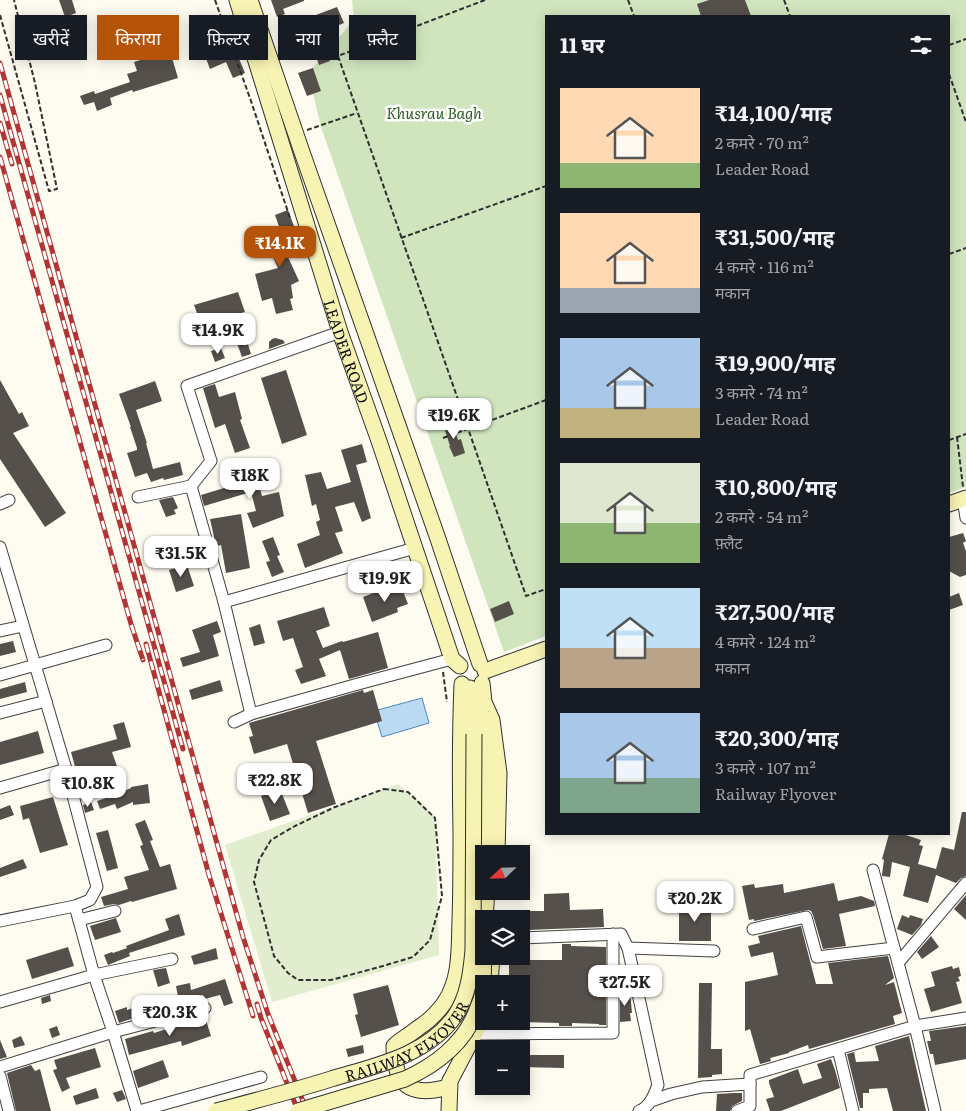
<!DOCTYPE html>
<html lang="hi">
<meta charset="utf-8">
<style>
:root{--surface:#171b24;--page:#20242c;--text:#f1f3f6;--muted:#9ea1a6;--accent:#b45309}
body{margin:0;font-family:Literata,"Noto Sans Devanagari",serif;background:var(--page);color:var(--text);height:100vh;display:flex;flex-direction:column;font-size:19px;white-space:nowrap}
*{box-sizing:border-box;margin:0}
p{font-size:16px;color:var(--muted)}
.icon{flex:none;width:28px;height:28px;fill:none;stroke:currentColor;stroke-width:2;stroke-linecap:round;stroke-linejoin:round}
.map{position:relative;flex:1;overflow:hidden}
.drawer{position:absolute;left:545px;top:15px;width:405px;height:820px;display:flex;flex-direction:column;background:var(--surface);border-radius:0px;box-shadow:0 2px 12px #0003}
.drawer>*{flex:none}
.top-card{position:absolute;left:15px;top:15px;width:455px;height:45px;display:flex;gap:10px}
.needle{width:32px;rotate:247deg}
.buttons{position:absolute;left:475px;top:845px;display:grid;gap:10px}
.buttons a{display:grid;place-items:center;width:55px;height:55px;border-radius:0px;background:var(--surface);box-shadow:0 2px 12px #0003;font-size:25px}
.price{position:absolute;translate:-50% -42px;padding:0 11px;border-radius:10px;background:#fff;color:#222;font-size:16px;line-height:32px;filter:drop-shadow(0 1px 2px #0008)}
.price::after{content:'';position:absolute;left:50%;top:30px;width:15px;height:11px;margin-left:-8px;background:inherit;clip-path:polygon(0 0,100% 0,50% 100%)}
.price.current{background:var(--accent);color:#fff}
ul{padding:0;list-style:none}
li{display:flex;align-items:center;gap:15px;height:125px;padding:0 15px}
li span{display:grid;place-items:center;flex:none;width:140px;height:100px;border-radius:0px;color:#555}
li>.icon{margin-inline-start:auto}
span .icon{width:60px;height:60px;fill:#fffc;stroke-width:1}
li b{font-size:21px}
h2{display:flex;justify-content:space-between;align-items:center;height:60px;padding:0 15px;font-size:21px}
.chip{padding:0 18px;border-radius:0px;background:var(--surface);box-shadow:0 2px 12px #0003;font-size:18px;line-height:45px}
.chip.current{background:var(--accent);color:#fff}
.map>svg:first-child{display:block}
</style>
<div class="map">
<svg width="966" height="1111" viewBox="0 0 966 1111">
<rect width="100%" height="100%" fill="#fefcf1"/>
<polygon fill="#d0e5be" points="352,0 966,0 966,487 949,493 949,16 546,16 546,636 504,652 321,127 308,73 354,20"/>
<polygon fill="#e1edce" points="398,784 422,804 435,818 439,955 272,1002 225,845"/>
<polygon fill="#bbd9f0" stroke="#4989c0" points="422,698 429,723 382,737 374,711"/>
<g fill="#56504c">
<polygon points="59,0 72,0 76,13 65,17"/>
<polygon points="271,0 304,0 304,1 283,9 285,14 277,17"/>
<polygon points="709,0 745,0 751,16 701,16 697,4"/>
<polygon points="337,7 344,23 314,35 308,18"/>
<polygon points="223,17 233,42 232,42 245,73 233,78 226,62 210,69 205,56 222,48 216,35 218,34 212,21"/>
<polygon points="170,51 178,78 133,92 132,90 110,98 112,105 97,111 94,102 84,105 80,96 94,91 95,94 130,82 127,74 137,71 134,62"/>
<polygon points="326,52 330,61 319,65 316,56"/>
<polygon points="313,68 321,91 307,96 298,73"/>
<polygon points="288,210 299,240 283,246 299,281 291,285 293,298 290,299 293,310 276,314 272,298 262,301 255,274 278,268 266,242 282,235 275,215"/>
<polygon points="238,292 245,312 201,324 194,305"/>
<polygon points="245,335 251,354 242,357 235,338"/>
<polygon points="275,338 283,340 285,343 269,349 269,342 272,339"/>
<polygon points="221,348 225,358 215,362 211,351"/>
<polygon points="286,370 307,435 282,444 261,378"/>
<polygon points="0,380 19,414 22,412 29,426 13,433 66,513 45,527 0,459"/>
<polygon points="155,381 162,401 136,410 147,443 146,443 153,469 180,462 183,475 164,480 163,478 151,482 147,473 135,477 127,453 137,450 137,448 130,427 131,427 119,394"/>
<polygon points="215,384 219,397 235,392 242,419 240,420 250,448 235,453 225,424 215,428 203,388"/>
<polygon points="451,420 458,440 461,439 465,453 454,457 449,446 450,446 443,424"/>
<polygon points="362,444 367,462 356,465 371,518 362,522 354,502 335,507 343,531 335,533 343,553 305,568 297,544 320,535 316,522 320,520 316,504 312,506 305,475 321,472 327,489 351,482 341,450"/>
<polygon points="255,471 262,496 279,492 284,516 253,528 247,513 256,511 251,492 204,506 201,495 244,482 242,475"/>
<polygon points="173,497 178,508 174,510 176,514 166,517 159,500"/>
<polygon points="241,514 250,568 226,573 221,545 216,546 210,519"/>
<polygon points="963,533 966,541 963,543 966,551 966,575 960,577 949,571 949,537"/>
<polygon points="273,537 280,555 277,556 284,572 272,577 266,562 270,561 262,541"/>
<polygon points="187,565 194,586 176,592 169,570"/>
<polygon points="401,586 408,604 397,608 398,612 372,622 363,597 389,587 390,590"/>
<polygon points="959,593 963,605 949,610 949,597"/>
<polygon points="509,601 514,614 495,622 490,609"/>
<polygon points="324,607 330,626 316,631 323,648 342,641 343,642 378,632 388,668 349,679 340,650 319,659 326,676 301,684 295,670 303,667 293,638 283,641 277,621"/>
<polygon points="217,621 221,632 213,635 219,656 183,667 180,658 200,652 192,630"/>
<polygon points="260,624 265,643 254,646 249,628"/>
<polygon points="13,641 16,652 0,656 0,644"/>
<polygon points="220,680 223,691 192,700 189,690"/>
<polygon points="25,682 27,692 0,699 0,689"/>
<polygon points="363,690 364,693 373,690 382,721 316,741 336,804 308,813 287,744 254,754 249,737 253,736 249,723"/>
<polygon points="124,722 131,747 112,752 118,769 118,772 111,775 110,774 78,785 75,775 77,774 71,752 117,739 113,725"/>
<polygon points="38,731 44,753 0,765 0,742"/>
<polygon points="148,784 150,803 133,805 133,802 117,809 115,804 100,809 97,801 112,796 131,788 131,787"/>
<polygon points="280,789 290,814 270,821 261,796"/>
<polygon points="53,797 68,845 40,853 29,818 23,820 20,806"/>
<polygon points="91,802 94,810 85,813 83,805"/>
<polygon points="10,805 14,815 0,820 0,809"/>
<polygon points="962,812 966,812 966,876 961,878 956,883 936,875 928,903 903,896 910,867 892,862 890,877 882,876 882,874 884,860 882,859 889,834 903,834 921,840 919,845 923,846 918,864 936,869 942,847 954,850"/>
<polygon points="145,820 153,840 150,841 160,867 170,864 177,889 132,902 131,901 119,905 114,904 104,906 101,897 128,889 124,877 149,870 140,846 143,845 135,824"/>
<polygon points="108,830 118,868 107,871 96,833"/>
<polygon points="23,859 27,868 0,877 0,868"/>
<polygon points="834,883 838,901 861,896 874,901 875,906 839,914 846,946 823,949 813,915 811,911 808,910 754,921 754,919 749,920 742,886 754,884 755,888 783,884 784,893"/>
<polygon points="569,893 570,910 603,909 604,927 527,930 526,911 544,911 544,894"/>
<polygon points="966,895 966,920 954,909"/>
<rect x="679" y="905" width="32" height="36"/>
<polygon points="179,914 185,935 129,953 130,956 108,965 104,955 112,952 113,953 127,948 126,946 169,930 165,919"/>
<polygon points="902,915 909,918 910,915 923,919 921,925 912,935 897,929"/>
<polygon points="116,918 121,932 95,940 90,926"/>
<polygon points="801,926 816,984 833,984 828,963 888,956 894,978 885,985 894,982 902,1013 893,1016 895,1024 809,1049 808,1045 789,1052 789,1053 770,1058 771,1061 760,1064 750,1029 745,1031 745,982 778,975 773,952 751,957 748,946 760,943 758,936"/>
<polygon points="931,936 939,947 922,959 917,952"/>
<polygon points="562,944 571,944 571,946 606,947 606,1025 599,1025 599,1024 572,1023 572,1026 559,1026 559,1023 521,1022 521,984 509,984 509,959 521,960 521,946 529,946 530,960 562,960"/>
<polygon points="68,947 74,966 32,979 26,960"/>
<polygon points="216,948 218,959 194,965 191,956"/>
<polygon points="952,966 953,969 959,967 961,976 958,977 960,981 956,982 962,1003 931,1012 924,989 935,986 931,972"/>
<polygon points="166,968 170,983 158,987 153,970"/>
<polygon points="225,979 233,1003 224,1006 220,995 205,999 203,995 179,1002 176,986 190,983 191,990"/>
<polygon points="699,983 712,983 711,1049 722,1049 722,1074 712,1075 712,1077 698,1078"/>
<polygon points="388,985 399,1025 361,1037 355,1015 358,1014 353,994"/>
<polygon points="630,991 632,1013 630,1013 631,1021 620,1022 620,992"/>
<polygon points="50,995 51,1001 42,1004 41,998"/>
<polygon points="145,1004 148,1013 119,1023 115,1011 127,1007 127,1010"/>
<polygon points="205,1017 211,1036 182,1046 181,1041 129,1055 125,1039 153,1031 154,1033"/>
<polygon points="57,1026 60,1035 52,1038 49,1029"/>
<polygon points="966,1026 966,1059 935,1065 933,1054 930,1054 927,1041 931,1041 929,1031"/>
<polygon points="21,1036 25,1045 14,1048 12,1040"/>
<polygon points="909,1036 926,1111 893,1111 887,1088 869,1089 869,1093 863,1093 863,1108 860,1108 847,1054 854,1052 856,1062 879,1061 875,1046"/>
<polygon points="0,1040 7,1057 0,1059"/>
<polygon points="363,1045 364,1053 348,1057 346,1049"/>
<polygon points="95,1048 101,1067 66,1078 70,1088 62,1092 53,1070 57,1069 54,1060"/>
<polygon points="521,1055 564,1055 564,1068 521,1067"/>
<polygon points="831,1059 835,1070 840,1088 781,1111 770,1111 766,1099 774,1097 769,1083 769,1080 798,1069 803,1084 822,1078 817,1064"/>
<polygon points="163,1060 169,1077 138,1088 133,1071"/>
<polygon points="31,1065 35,1071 40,1069 51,1111 16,1111 7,1073"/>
<polygon points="96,1088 99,1098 76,1105 73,1096"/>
<polygon points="122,1090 126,1099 117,1102 113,1093"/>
<polygon points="734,1093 742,1093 742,1101 732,1106 730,1111 716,1111 717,1094"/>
</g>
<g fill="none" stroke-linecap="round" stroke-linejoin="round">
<g stroke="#414141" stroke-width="13">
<g id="street">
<polyline points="191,486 224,602 251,714"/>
<polyline points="138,497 191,486 211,461 187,386 340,332"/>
<polyline points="963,499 966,518"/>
<polyline points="0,504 9,500"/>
<polyline points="0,547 66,769 97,887 90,900 75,906 0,921"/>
<polyline points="224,602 415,548"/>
<polyline points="0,631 23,626"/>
<polyline points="0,675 106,645"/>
<polyline points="0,713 46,701"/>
<polyline points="234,722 251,714 358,684 452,659"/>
<polyline points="0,788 66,769"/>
<polyline points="873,870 915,1026 935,1111"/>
<polyline points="75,906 94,975 113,1032 137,1111"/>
<polyline points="79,920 115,911"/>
<polyline points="753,929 806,917 817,957 894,948"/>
<polyline points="521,938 621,934 628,948 714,951"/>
<path d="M628 948 658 1085C654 1095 650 1107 639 1111"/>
<polyline points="898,963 966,883"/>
<polyline points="0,1002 94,975 172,959"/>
<polyline points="474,1034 613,1033 613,934"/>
<polyline points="838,1049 853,1111"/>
<polyline points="0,1067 113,1032 205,1008"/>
<polyline points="0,1076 9,1111"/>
<polyline points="651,1101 671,1094 702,1087 750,1084"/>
<polyline points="139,1111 261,1077"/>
<polyline points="737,1111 750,1106 750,1075 915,1026 966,1018"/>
</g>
</g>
<g stroke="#303030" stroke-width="17">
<g id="secondary">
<path id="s1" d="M237 0 340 332 379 441 452 659 460 666"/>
<polyline points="250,0 303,155 437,536 480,664"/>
<polyline points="949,504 966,498"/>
<polyline points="485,671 546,649"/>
<polyline points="482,683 484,702 492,720 499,773 497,854"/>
<polyline points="470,688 474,702 474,734"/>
<polyline points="484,719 487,803 487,853"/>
<polyline points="485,919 487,891"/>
<polyline points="490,984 492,956"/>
<path d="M450 1081 448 1087C410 1098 394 1085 394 1046 401 1039 410 1035 418 1028 429 1021 438 1012 445 1002 461 978 459 947 460 920 461 891 461 862 461 833 460 783 460 733 462 684"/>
<polyline points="449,1111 450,1081 482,1020 484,1013"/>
</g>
</g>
<g stroke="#303030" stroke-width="2" stroke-dasharray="5 2.5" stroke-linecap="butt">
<polyline points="215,0 251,101 290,218"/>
<path d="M485 0 338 56C401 236 464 416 526 596L546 589"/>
<polyline points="628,0 634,16"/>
<polyline points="784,0 790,16"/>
<polyline points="0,15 49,191 57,189 35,83 14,0"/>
<polyline points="949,45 966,39"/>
<polyline points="949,74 966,122"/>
<polyline points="307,130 357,113"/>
<polyline points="401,238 546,186"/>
<polyline points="949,254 966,248"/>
<polyline points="957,437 963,487"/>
<polyline points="443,438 546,400"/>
<polyline points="949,440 966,434"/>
<polyline points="443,672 447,702"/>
<polygon points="384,789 408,792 435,818 442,896 430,940 413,957 383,966 331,980 298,980 288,973 274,956 254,882 259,860 271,840 295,826 335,807"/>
</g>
<use href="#street" stroke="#fff" stroke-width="11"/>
<use href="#secondary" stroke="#f7f3b3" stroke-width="15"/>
<g stroke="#b13534" stroke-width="5">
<g id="rail">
<polyline points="0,63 243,937 268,1014 307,1111"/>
<polyline points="0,95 183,749"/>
<polyline points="0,123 12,164"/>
<polyline points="0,157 131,624 143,660"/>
<polyline points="146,644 209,875 253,1016"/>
<polyline points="257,1004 261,1018 298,1111"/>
</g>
</g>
<use href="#rail" stroke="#fff" stroke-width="3" stroke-dasharray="9" stroke-linecap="butt"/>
<g stroke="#303030" stroke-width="17" stroke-linecap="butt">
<g id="secondary-bridge">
<path id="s2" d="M216 1111C254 1101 293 1091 331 1079 374 1066 427 1056 455 1016 468 997 471 973 473 950L474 734"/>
<path d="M298 1111 405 1079C438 1064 466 1042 478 1007 479 1004 481 1000 482 996 484 982 483 967 484 953"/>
</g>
</g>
<use href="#secondary-bridge" stroke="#f7f3b3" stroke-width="15"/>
</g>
<g text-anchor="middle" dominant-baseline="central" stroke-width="5" stroke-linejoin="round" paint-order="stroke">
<g font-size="15" font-style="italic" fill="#2e6025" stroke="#fff">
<text x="434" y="112">Khusrau Bagh</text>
</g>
<g font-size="15" fill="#0e0e0e" stroke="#fff">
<text stroke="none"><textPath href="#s1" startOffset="368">LEADER ROAD</textPath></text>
<text stroke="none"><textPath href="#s2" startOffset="206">RAILWAY FLYOVER</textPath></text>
</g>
</g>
</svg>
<div class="buttons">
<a><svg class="needle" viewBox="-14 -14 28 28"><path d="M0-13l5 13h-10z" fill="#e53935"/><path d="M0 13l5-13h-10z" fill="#9ea1a6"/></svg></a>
<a><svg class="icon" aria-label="layers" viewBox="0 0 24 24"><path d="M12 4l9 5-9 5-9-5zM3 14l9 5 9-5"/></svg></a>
<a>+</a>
<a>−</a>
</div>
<b class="price current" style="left:280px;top:268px">₹14.1K</b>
<b class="price" style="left:218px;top:355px">₹14.9K</b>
<b class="price" style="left:454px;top:440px">₹19.6K</b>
<b class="price" style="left:250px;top:500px">₹18K</b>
<b class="price" style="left:181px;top:578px">₹31.5K</b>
<b class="price" style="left:385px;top:603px">₹19.9K</b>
<b class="price" style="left:275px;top:805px">₹22.8K</b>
<b class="price" style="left:88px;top:808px">₹10.8K</b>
<b class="price" style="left:695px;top:923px">₹20.2K</b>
<b class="price" style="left:625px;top:1007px">₹27.5K</b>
<b class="price" style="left:170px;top:1037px">₹20.3K</b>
<div class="top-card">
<a class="chip">खरीदें</a>
<a class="chip current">किराया</a>
<a class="chip">फ़िल्टर</a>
<a class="chip">नया</a>
<a class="chip">फ़्लैट</a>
</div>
<section class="drawer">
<h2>11 घर<svg class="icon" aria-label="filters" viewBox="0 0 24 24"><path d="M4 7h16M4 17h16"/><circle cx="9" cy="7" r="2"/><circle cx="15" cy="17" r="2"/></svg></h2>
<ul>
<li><span style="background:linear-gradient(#ffd9b3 75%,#8fb573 0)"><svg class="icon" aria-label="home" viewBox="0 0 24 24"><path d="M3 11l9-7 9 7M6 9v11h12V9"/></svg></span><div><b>₹14,100/माह</b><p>2 कमरे · 70 m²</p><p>Leader Road</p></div></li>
<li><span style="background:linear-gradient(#ffd9b3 75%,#9aa5b1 0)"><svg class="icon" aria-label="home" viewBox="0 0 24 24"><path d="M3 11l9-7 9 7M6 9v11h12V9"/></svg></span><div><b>₹31,500/माह</b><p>4 कमरे · 116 m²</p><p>मकान</p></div></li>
<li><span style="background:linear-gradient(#a9c7e8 70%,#c2b280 0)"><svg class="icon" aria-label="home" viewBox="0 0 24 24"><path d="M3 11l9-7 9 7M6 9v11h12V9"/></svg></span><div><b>₹19,900/माह</b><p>3 कमरे · 74 m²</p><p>Leader Road</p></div></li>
<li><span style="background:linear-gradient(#dfe7d0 60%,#8fb573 0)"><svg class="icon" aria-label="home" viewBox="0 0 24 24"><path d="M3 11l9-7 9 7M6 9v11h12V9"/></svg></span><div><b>₹10,800/माह</b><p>2 कमरे · 54 m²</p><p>फ़्लैट</p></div></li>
<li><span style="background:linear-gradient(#bfe0f5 60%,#b9a48a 0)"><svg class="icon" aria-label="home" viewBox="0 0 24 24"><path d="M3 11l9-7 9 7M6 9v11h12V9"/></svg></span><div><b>₹27,500/माह</b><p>4 कमरे · 124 m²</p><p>मकान</p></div></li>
<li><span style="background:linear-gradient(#a9c7e8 65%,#7fa58c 0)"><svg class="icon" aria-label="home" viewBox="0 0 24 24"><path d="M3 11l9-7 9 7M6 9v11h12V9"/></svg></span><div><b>₹20,300/माह</b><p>3 कमरे · 107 m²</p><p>Railway Flyover</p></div></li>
</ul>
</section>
</div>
